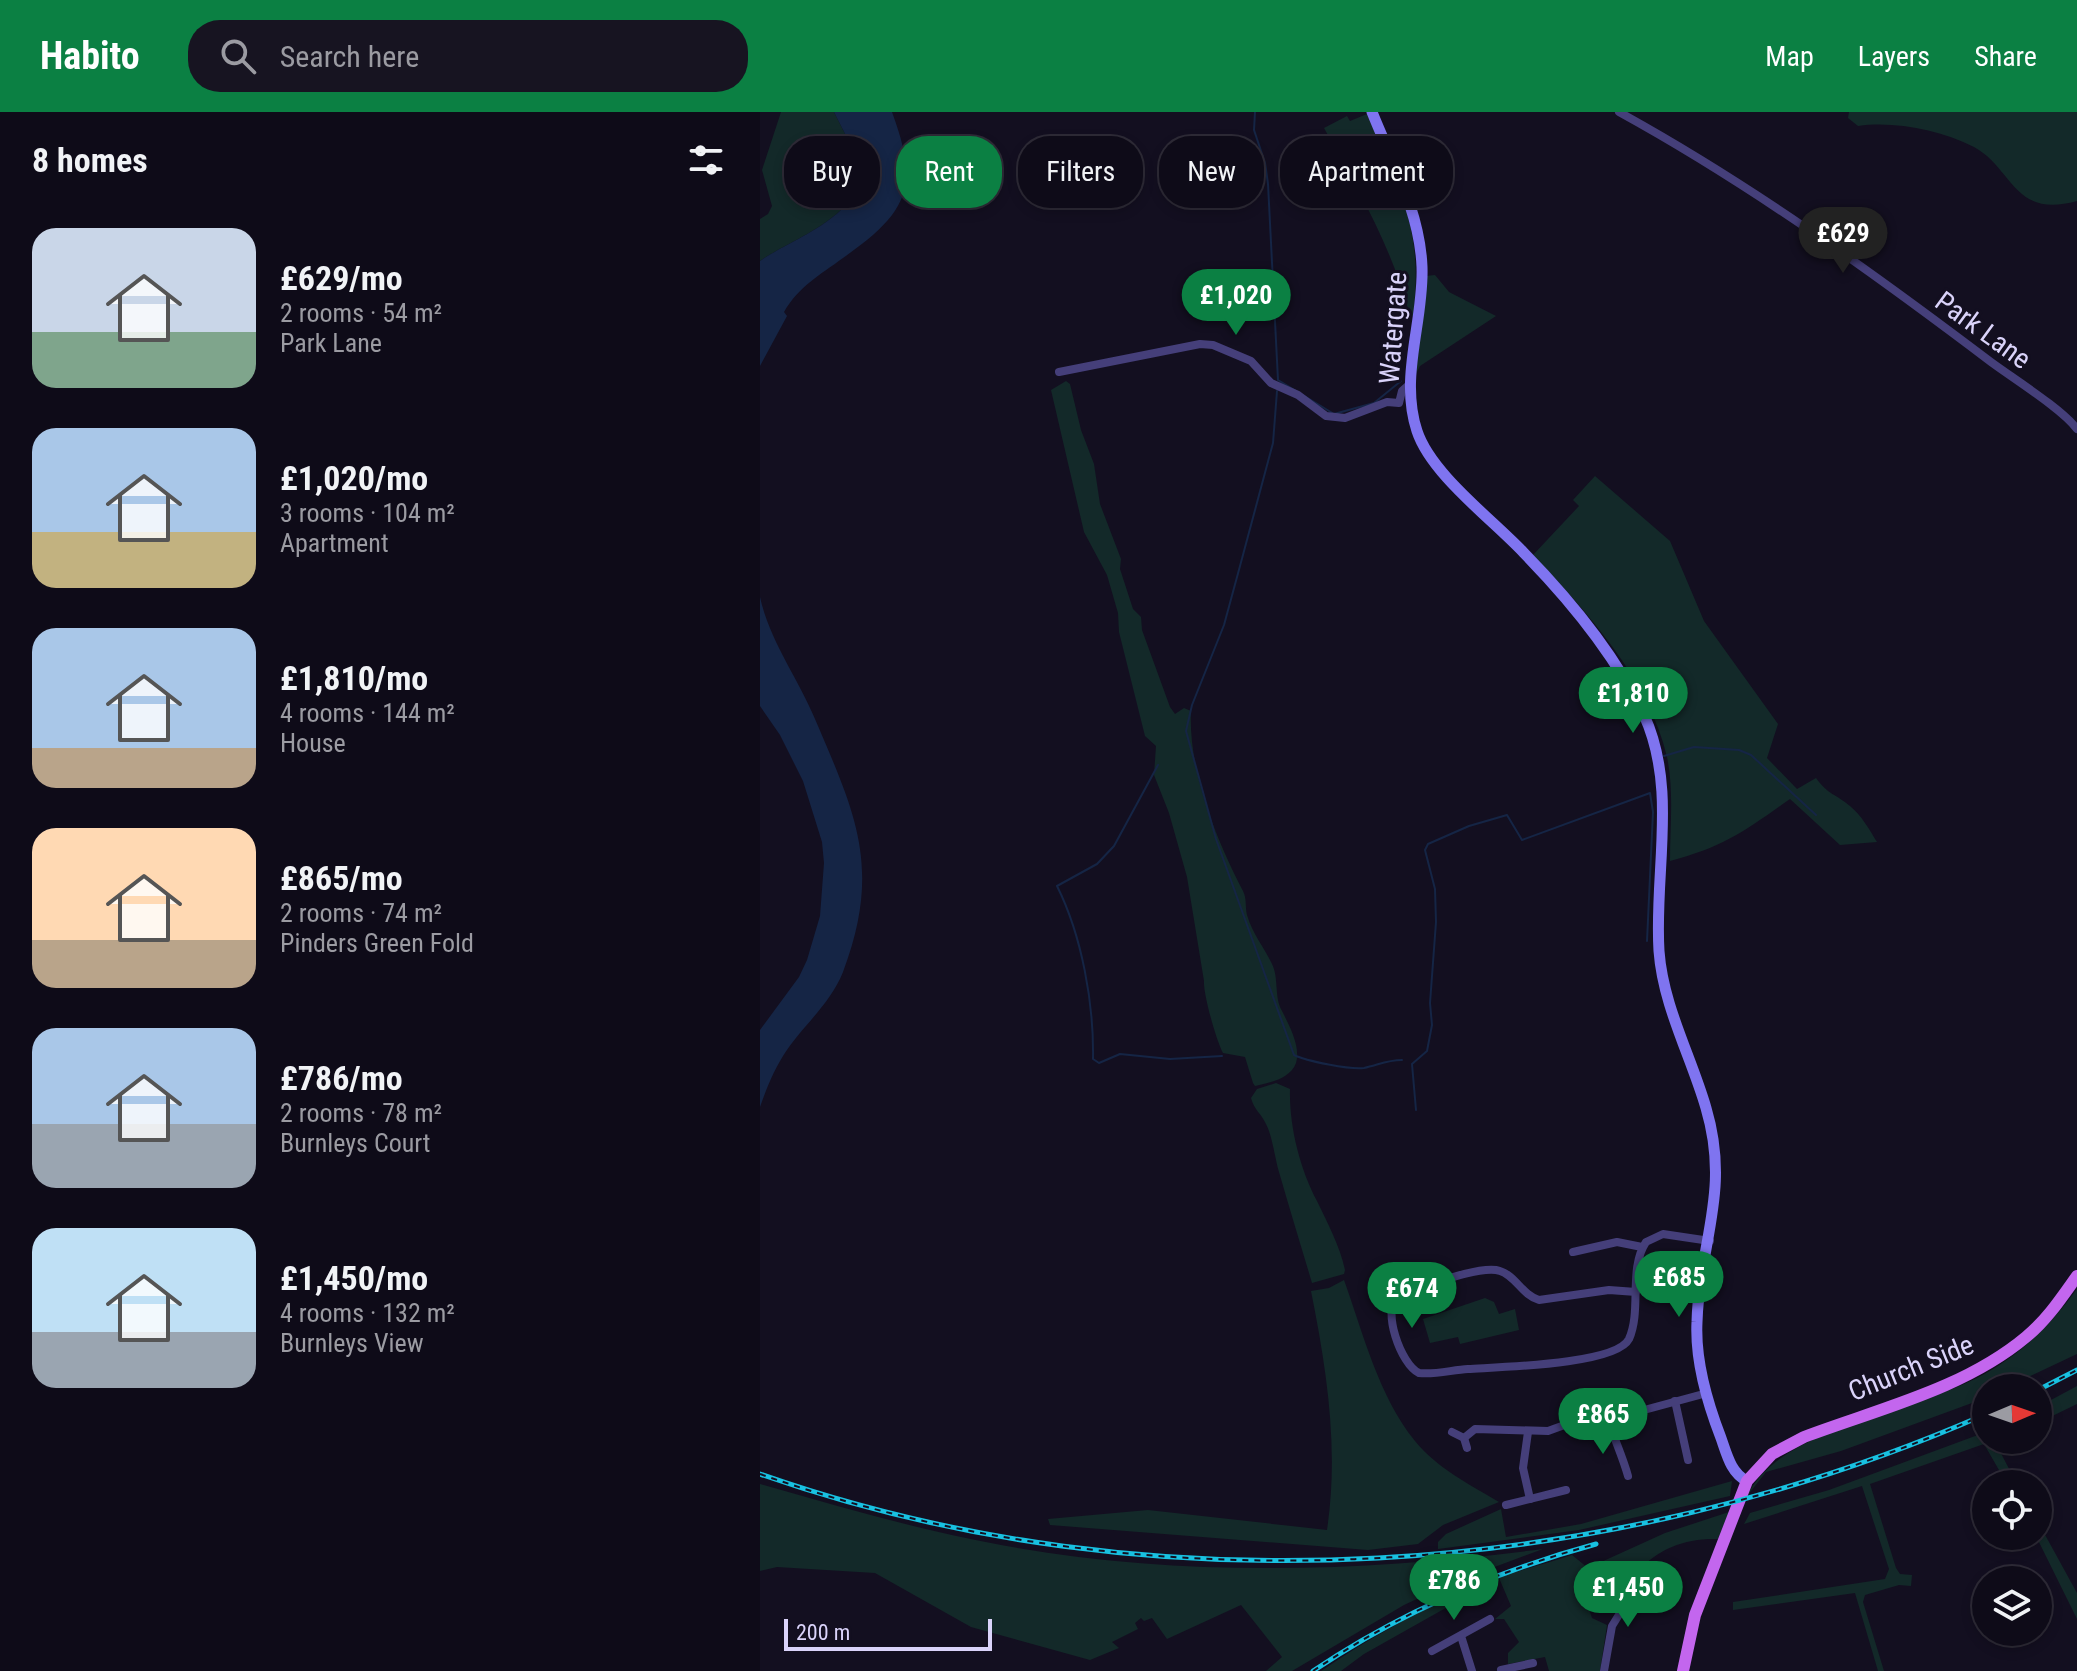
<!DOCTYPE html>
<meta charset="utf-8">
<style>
:root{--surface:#0e0b18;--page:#171421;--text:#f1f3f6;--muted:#9b9ba2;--line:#2e2b37;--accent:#0b8043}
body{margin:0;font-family:"Roboto Condensed",sans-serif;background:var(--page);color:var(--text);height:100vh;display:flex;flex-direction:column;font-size:30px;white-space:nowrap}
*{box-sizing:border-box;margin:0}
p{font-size:26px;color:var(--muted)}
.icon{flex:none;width:44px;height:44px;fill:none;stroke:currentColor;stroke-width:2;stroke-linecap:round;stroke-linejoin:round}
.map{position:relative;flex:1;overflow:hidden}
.details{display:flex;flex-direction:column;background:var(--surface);width:760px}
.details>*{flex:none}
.hud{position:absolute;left:24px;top:24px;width:760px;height:72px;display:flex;gap:16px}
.needle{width:52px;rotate:88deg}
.controls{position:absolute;left:1212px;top:1262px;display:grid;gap:16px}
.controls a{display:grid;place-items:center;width:80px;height:80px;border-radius:50%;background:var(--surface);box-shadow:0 4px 12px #0003,0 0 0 2px var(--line);font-size:40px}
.scale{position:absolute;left:24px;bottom:20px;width:208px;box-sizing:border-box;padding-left:8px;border:4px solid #dad3fa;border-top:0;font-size:22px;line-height:28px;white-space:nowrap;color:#dad3fa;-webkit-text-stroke:6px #130f20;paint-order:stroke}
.price{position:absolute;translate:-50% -68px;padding:0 18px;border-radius:28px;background:var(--accent);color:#fff;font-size:26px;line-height:52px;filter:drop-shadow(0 2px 4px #0008)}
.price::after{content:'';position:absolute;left:50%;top:48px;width:24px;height:18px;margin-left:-12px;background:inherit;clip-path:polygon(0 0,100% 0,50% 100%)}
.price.current{background:#222;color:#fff}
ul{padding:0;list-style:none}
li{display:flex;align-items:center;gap:24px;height:200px;padding:0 32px}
li span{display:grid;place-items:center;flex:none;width:224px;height:160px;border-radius:24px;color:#555}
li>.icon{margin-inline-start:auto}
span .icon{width:96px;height:96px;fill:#fffc;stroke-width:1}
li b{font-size:34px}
h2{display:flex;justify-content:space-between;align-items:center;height:96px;padding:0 32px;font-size:34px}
.tag{padding:0 28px;border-radius:32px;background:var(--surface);box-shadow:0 4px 12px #0003,0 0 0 2px var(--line);font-size:28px;line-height:72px}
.tag.current{background:var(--accent);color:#fff}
header{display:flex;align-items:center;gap:48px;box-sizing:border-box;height:112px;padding:0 40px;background:var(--accent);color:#fff}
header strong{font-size:38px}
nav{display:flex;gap:44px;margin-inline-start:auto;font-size:28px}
.search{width:560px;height:72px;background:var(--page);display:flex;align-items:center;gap:20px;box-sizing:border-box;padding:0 28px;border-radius:32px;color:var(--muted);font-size:30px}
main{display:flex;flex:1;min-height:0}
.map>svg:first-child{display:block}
</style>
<header>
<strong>Habito</strong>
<div class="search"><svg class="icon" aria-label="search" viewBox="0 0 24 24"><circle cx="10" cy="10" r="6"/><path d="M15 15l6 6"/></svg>Search here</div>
<nav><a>Map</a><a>Layers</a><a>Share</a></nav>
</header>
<main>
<section class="details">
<h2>8 homes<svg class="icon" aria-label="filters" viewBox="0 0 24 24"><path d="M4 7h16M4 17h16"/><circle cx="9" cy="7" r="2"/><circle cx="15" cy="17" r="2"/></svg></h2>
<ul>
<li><span style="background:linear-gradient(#c9d6e8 65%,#7fa58c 0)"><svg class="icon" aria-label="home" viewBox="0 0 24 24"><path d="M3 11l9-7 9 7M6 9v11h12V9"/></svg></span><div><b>£629/mo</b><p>2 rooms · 54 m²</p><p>Park Lane</p></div></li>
<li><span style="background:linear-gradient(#a9c7e8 65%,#c2b280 0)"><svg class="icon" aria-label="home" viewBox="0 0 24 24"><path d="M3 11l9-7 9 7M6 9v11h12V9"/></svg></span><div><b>£1,020/mo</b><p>3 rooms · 104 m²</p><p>Apartment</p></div></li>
<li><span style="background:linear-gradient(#a9c7e8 75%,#b9a48a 0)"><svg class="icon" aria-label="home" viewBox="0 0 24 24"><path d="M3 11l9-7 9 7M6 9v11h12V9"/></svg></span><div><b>£1,810/mo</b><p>4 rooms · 144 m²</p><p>House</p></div></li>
<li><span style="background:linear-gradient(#ffd9b3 70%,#b9a48a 0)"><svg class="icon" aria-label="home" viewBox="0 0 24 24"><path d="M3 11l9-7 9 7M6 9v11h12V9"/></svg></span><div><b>£865/mo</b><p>2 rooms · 74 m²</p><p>Pinders Green Fold</p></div></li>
<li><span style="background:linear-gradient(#a9c7e8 60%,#9aa5b1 0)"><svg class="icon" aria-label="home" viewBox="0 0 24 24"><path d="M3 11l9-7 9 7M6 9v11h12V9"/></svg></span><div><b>£786/mo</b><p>2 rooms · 78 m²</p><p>Burnleys Court</p></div></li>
<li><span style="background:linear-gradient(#bfe0f5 65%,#9aa5b1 0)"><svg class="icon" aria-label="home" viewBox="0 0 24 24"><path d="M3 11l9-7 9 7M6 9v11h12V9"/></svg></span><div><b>£1,450/mo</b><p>4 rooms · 132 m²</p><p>Burnleys View</p></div></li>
</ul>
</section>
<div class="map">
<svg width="1317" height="1559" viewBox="0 0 1317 1559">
<rect width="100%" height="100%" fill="#130f20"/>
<g fill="#132929">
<path d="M21 0H74C83 19 98 42 98 63 99 105 29 128 0 149V107L8 102 12 94 2 58Z"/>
<path d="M1089 0H1317V89C1253 107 1253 56 1214 35 1180 18 1135 9 1098 14L1088 6Z"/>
<path d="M607 2C641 76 664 121 653 204H650C632 135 598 77 564 16L587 4 590 9Z"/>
<polygon points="675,163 689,180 736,204 660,254 656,262 666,164"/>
<path d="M306 269 310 272 321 318 334 352 340 392 361 447 360 457 373 497 381 505 382 518 410 595 415 602 424 596 431 599C428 658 456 727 483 779 487 787 485 795 487 803 492 821 504 835 512 852 519 866 514 885 522 899 529 913 541 935 536 951 530 967 511 970 495 974L493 971 485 945 463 941C456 928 443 881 444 869L427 765 409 701 394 663 396 634 385 624 359 520 358 501 347 463 324 420 291 278Z"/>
<path d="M835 364 910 429 944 509 1018 612 1007 646 1037 677 1056 666C1068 683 1076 682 1090 694 1102 704 1109 717 1117 730L1080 733 1030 687C985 719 964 735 910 749 910 715 914 678 907 645 889 567 826 499 773 443L819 394 813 388Z"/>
<path d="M516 971 530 977C529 1014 540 1057 557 1089 567 1110 580 1134 585 1158L584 1162 552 1171C541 1134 530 1098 519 1060 515 1046 512 1023 506 1012 501 1001 494 998 491 986L497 977Z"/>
<path d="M584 1168C603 1221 619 1285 655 1329 677 1356 710 1373 739 1390L683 1413 658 1432 608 1438 290 1413 288 1407 388 1398 567 1418C579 1337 567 1259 551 1179L569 1176Z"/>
<path d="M1317 1177V1242L1245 1276H1226V1284L1212 1291 1081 1339 1006 1360 987 1384C1018 1317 1152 1299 1217 1266 1259 1244 1289 1215 1317 1177Z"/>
<polygon points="725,1186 734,1190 739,1202 755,1197 759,1218 700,1232 698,1225 670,1231 663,1207"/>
<polygon points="1317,1274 1317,1292 1278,1311 1278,1295"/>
<polygon points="1226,1320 1226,1328 1234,1328 1257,1372 1247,1372 1224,1332 1110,1372 1136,1456 1140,1462 1152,1463 1151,1474 1139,1473 1105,1483 1103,1490 1124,1559 1118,1559 1095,1481 973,1498 973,1490 1125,1467 1129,1457 1102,1374 984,1412 990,1401 1069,1378"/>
<polygon points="972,1369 970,1384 819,1418 678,1437 678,1430 686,1422 741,1397 746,1425 821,1412"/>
<path d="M0 1372C80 1395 159 1418 241 1433 420 1466 604 1460 783 1437L689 1472 644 1493 532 1559H506L522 1545 481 1493 407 1527 392 1506 384 1509 381 1506 375 1511 378 1517 352 1530 359 1536 330 1548 211 1515 115 1461 17 1455 0 1459Z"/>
<path d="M969 1400 958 1427C926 1426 899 1436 877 1460L870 1454 824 1482 832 1506 847 1513 840 1559H789L785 1545 748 1552V1541L759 1530 744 1507H735L751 1494 739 1466 604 1542 581 1559H561C608 1527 659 1498 712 1475 744 1462 779 1454 812 1443L828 1456 905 1421Z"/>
<polygon points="1278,1410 1317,1481 1317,1507 1276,1424 1278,1424"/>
</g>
<g fill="#152545">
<path d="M74 0H132C160 76 148 100 83 146 60 163 39 174 24 200L27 204 0 254V149C29 128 99 105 98 63 98 42 83 19 74 0Z"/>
<path d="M0 485C10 530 38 566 55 607 96 703 122 756 83 860 70 893 41 915 23 944 13 960 6 978 0 995V918L39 865 47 848 60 804 64 751 62 730 43 669 20 623 0 594Z"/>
</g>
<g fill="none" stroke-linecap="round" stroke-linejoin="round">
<g stroke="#152545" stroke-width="2">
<polyline points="495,0 494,18 505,51 508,72 518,268 574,302 614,291 641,269"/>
<path d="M517 279 513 331 480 454 464 513 432 593 426 619 456 727 534 943C546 949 591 958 604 956 618 953 627 948 642 948"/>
<polyline points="904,644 934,635 979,638 991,643 1056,703"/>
<path d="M398 653 354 734 337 752 297 774C322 824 334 892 333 947L339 951 360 942 410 947 462 944"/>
<polyline points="656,998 652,952 667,939 672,913 670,891 676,810 675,777 665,738 668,732 709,714 747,703 762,728 890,681 893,700 887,829"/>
</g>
<g stroke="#453f7a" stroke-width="8">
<path d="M859 0C990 72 1112 160 1231 250 1254 267 1302 297 1317 317"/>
<polyline points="299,260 440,232 453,233 491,249 511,271 538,283 566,304 585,306 627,290 639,291 642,279 651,271"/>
<polyline points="813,1140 857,1130 882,1135"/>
<path d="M876 1180 849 1178 779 1188C762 1183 756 1164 740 1159 720 1152 660 1177 638 1183 621 1197 641 1253 659 1261 674 1263 692 1258 708 1257 737 1255 856 1253 869 1227 882 1198 868 1157 886 1130L903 1122 950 1129"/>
<polyline points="915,1289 928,1348"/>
<path d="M846 1300C852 1323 862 1342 868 1364"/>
<polyline points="692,1320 704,1326 707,1336"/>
<polyline points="768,1320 763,1356 770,1387"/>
<polyline points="704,1326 715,1317 788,1319 832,1303 855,1299 873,1301 947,1281"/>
<polyline points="746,1393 806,1378"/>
<polyline points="850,1477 866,1489"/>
<polyline points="701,1524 712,1559"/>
<polyline points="672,1539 730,1507"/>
<polyline points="741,1558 773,1551"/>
<polyline points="844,1559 852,1514 880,1469"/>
</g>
<path stroke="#7f74f0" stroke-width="11" d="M612 0C632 50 660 100 662 155 664 209 639 265 657 319 671 362 732 407 764 441 810 488 855 542 884 603 918 677 894 760 899 839 903 894 931 944 946 996 971 1080 939 1131 937 1210 935 1249 947 1290 961 1326 967 1343 971 1361 987 1369"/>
<path stroke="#c366ee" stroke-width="12" d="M923 1559 935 1503 987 1369 1012 1342 1044 1325C1118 1297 1204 1277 1266 1225 1287 1208 1302 1185 1317 1164"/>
<g stroke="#18c1e1" stroke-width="5">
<g id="rail">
<polyline points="1278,1278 1317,1258"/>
<path d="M0 1362C392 1500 848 1468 1226 1302"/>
<path d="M553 1559C641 1500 733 1460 836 1432"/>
</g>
</g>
<use href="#rail" stroke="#130f20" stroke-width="2" stroke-dasharray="6" stroke-linecap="butt"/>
</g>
<g text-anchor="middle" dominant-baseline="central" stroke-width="6" stroke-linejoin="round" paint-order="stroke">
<g font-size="28" fill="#dad3fa" stroke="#130f20">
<text transform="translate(633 216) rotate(-86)">Watergate</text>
<text transform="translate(1223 218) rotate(36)">Park Lane</text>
<text transform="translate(1151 1256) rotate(-22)">Church Side</text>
</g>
</g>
</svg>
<div class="controls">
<a><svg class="needle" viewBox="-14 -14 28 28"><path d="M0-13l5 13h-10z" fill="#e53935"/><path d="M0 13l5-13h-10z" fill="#9b9ba2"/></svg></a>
<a><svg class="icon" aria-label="locate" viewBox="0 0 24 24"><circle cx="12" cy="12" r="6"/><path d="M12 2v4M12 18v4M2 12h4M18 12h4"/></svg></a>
<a><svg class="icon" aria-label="layers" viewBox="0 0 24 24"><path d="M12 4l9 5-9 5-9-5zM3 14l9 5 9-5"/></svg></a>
</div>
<div class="scale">200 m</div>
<b class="price current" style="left:1083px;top:163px">£629</b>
<b class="price" style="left:476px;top:225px">£1,020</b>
<b class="price" style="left:873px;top:623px">£1,810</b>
<b class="price" style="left:919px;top:1207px">£685</b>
<b class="price" style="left:652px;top:1218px">£674</b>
<b class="price" style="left:843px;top:1344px">£865</b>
<b class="price" style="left:694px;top:1510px">£786</b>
<b class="price" style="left:868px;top:1517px">£1,450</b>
<div class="hud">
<a class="tag">Buy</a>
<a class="tag current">Rent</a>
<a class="tag">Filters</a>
<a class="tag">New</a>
<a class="tag">Apartment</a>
</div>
</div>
</main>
